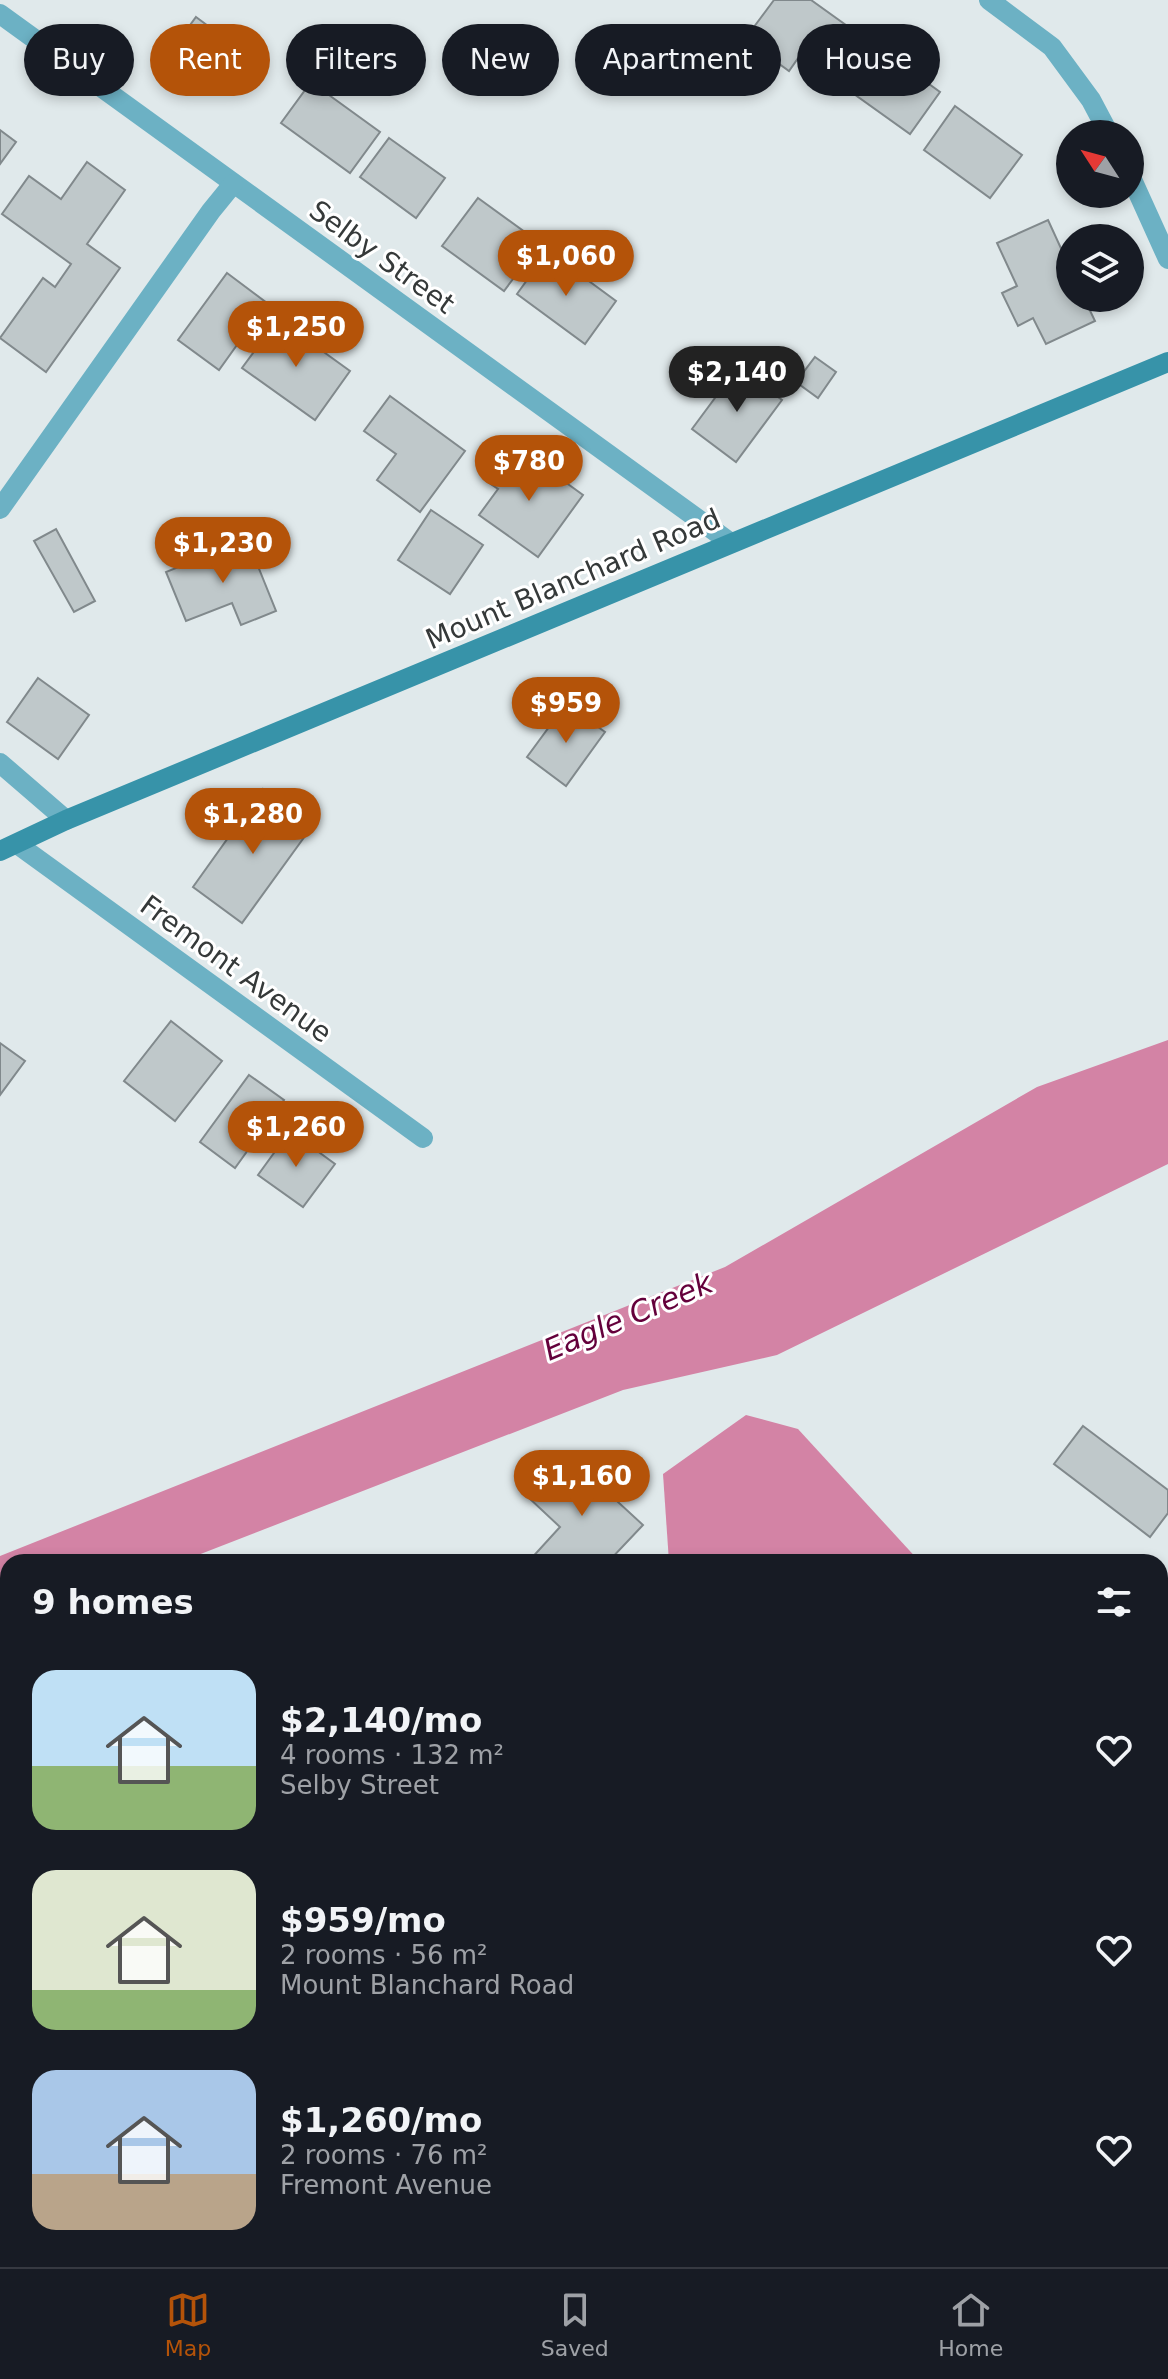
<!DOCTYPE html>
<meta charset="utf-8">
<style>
:root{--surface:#171b24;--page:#20242c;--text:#f1f3f6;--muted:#9ea1a6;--line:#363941;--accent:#b45309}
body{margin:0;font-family:"DejaVu Sans",sans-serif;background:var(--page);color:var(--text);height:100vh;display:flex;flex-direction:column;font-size:30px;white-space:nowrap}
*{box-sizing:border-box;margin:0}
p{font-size:26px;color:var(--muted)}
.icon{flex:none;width:44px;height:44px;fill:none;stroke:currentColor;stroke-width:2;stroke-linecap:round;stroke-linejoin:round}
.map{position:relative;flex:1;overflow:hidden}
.panel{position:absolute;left:0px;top:1554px;width:1168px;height:714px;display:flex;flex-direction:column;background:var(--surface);border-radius:24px 24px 0 0;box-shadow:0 4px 12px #0003}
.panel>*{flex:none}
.hud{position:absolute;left:24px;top:24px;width:1120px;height:72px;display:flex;gap:16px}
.needle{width:52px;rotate:306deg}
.tools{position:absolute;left:1056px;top:120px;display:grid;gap:16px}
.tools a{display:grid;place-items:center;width:88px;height:88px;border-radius:50%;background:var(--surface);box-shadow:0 4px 12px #0003;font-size:40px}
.price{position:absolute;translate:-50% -68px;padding:0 18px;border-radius:28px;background:var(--accent);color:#fff;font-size:26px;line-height:52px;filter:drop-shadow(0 2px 4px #0008)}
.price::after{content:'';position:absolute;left:50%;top:48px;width:24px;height:18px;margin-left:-12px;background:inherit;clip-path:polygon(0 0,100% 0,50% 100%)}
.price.on{background:#222;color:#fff}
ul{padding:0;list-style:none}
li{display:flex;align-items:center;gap:24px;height:200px;padding:0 32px}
li span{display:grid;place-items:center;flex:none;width:224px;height:160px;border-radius:24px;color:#555}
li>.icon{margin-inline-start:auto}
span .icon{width:96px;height:96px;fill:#fffc;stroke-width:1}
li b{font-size:34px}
h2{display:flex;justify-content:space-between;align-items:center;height:96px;padding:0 32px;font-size:34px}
.pill{padding:0 28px;border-radius:36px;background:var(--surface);box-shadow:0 4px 12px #0003;font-size:28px;line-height:72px}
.pill.on{background:var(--accent);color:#fff}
.tabs{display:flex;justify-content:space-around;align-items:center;height:112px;border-top:2px solid var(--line);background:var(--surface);font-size:22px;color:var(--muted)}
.tabs a{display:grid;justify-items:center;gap:4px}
.tabs .on{color:var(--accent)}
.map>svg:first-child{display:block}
</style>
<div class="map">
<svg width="1168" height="2267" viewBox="0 0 1168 2267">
<rect width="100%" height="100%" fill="#e0e9eb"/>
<g fill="#d383a5">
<polygon points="1168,1040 1168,1164 777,1355 623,1390 180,1562 8,1562 8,1630 0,1633 0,1556 725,1267 1037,1087"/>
<polygon points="746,1415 798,1429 920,1562 669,1562 663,1474"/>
</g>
<g fill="#bfc8ca" stroke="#81898c" stroke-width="2">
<polygon points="774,0 811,0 857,33 828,73 801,54 789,71 745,39"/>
<polygon points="196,17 231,43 198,87 163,62"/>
<polygon points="871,42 940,92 910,134 840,84"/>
<polygon points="311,82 380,132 350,173 281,123"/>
<polygon points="955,106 1022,155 990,198 924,150"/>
<polygon points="0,130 16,142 0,164"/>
<polygon points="389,138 445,178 416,218 360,177"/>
<polygon points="87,162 125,190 87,244 120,268 46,372 0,338 43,278 55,287 71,264 2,214 29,176 61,199"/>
<polygon points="478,198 540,243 504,291 442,246"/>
<polygon points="1048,220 1070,268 1070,298 1084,298 1095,321 1046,344 1033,318 1018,326 1002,293 1017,286 997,243"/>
<polygon points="548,251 616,301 585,344 517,294"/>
<polygon points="227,273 267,303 219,370 178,340"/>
<polygon points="278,319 350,371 315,420 242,368"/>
<polygon points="815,357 836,372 818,398 796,382"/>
<polygon points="738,367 782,400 736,462 692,429"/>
<polygon points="390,396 465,451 420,512 377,480 396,454 364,431"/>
<polygon points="525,453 583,495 538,557 479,515 498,489 485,480 501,459 514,468"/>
<polygon points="431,510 483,545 450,594 398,560"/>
<polygon points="56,529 95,601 74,612 34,541"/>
<polygon points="247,539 276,611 241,625 232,603 186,621 166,572"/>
<polygon points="38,678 89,715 58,759 7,722"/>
<polygon points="566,704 605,732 566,786 527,757"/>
<polygon points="263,789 313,825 242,923 193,887"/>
<polygon points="171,1021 222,1061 175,1121 124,1081"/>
<polygon points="0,1043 25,1061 0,1095"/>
<polygon points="249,1075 284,1100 235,1168 200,1142"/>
<polygon points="290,1131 335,1164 303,1207 258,1175"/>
<polygon points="1083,1426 1168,1490 1168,1513 1150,1537 1054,1464"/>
<polygon points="567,1455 643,1525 608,1562 528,1562 560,1527 529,1498"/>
<polygon points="1160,1876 1168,1882 1168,1916 1160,1927"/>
<polygon points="779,2260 882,2260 877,2267 774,2267"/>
</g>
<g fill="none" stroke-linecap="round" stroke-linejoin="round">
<g stroke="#6cb1c4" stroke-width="20">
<polyline points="989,0 1052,47 1091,100 1109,134"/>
<polyline points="0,14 731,543"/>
<polyline points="1130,175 1168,259"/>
<polyline points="0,509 211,211 233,184"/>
<polyline points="0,763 66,820"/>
<polyline points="17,844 423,1138"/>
<polyline points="1160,2059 1168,2048"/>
<polyline points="0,2109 8,2114"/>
<polyline points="219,2260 229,2267"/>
<polyline points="1099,2260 1111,2267"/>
<polyline points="68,2267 74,2260"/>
<polyline points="1008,2267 1013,2260"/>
</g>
<polyline stroke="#3793a9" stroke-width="20" points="0,851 66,820 1168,362"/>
</g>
<g text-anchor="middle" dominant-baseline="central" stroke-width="6" stroke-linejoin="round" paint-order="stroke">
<g font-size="28" fill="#353939" stroke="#fff">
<text transform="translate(382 257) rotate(36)">Selby Street</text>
<text transform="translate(573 579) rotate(-23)">Mount Blanchard Road</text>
<text transform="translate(236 969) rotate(36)">Fremont Avenue</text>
</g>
<g font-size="30" font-style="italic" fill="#64003b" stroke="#fff">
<text transform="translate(628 1316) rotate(-23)">Eagle Creek</text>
</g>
</g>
</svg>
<div class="tools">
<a><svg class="needle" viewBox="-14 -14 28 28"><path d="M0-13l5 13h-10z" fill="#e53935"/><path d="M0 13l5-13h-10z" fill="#9ea1a6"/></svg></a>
<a><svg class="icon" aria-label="layers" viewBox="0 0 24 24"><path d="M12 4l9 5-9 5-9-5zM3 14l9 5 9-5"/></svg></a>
</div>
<b class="price" style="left:566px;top:298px">$1,060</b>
<b class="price" style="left:296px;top:369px">$1,250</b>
<b class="price on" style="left:737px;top:414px">$2,140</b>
<b class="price" style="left:529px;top:503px">$780</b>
<b class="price" style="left:223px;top:585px">$1,230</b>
<b class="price" style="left:566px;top:745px">$959</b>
<b class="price" style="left:253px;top:856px">$1,280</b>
<b class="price" style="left:296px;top:1169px">$1,260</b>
<b class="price" style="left:582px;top:1518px">$1,160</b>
<div class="hud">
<a class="pill">Buy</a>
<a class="pill on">Rent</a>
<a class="pill">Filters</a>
<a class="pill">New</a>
<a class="pill">Apartment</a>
<a class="pill">House</a>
</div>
<section class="panel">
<h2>9 homes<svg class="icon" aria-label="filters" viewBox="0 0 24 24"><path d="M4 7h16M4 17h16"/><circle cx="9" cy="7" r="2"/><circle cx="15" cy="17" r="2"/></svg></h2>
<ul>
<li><span style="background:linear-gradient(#bfe0f5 60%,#8fb573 0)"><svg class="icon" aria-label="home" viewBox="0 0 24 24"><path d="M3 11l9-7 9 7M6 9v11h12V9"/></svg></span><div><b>$2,140/mo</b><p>4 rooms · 132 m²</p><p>Selby Street</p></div><svg class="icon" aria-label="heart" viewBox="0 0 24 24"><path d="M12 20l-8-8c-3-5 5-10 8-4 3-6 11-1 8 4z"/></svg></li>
<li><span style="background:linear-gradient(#dfe7d0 75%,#8fb573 0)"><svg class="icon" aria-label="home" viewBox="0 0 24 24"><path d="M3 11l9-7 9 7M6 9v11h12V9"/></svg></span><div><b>$959/mo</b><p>2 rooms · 56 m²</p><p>Mount Blanchard Road</p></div><svg class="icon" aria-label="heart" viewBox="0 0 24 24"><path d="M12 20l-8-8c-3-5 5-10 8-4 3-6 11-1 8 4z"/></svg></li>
<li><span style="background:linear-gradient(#a9c7e8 65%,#b9a48a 0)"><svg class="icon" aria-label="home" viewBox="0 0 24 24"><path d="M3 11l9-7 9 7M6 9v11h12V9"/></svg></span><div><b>$1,260/mo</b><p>2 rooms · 76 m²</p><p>Fremont Avenue</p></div><svg class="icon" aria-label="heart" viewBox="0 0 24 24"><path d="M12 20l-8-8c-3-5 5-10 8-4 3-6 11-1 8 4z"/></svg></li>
</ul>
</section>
</div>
<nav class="tabs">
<a class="on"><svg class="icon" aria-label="map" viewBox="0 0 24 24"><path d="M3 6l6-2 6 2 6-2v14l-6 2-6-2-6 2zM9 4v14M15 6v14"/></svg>Map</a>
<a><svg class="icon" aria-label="saved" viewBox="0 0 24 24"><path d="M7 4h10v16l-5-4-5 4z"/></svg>Saved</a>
<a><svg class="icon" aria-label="home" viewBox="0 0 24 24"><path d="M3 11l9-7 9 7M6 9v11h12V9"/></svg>Home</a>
</nav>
